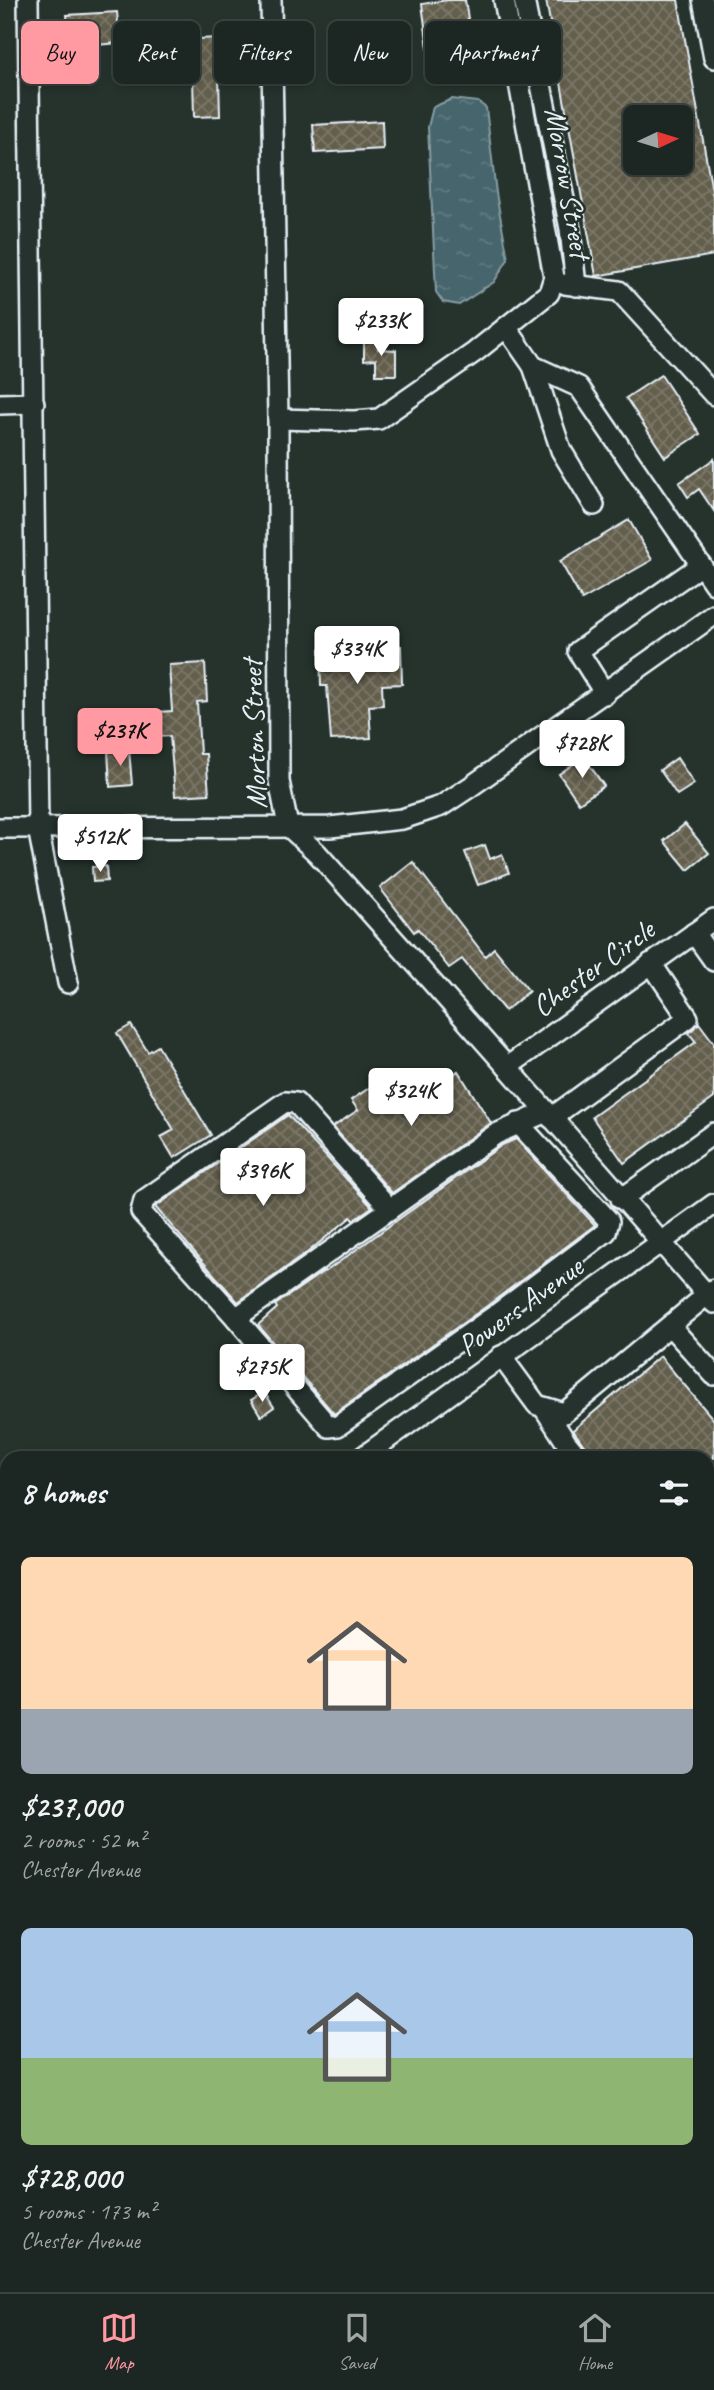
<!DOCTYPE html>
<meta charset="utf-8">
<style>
:root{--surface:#1c2622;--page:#252e2a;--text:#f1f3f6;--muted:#a0a5a5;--line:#3a4340;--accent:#ff9aa2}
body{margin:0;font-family:Caveat,sans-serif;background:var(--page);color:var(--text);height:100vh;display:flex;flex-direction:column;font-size:26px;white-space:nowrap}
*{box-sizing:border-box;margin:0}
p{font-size:23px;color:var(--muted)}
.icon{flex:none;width:38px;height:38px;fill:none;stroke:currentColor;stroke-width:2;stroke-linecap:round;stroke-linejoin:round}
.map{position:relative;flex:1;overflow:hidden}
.details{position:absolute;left:0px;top:1451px;width:714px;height:842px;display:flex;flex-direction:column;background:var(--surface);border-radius:21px 21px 0 0;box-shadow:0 4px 10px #0003,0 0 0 2px var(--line)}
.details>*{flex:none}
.hud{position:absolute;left:21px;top:21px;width:672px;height:63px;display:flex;gap:14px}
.needle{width:46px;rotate:86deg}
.buttons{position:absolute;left:623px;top:105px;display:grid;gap:14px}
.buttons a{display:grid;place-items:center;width:70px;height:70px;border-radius:10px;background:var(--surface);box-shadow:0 4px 10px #0003,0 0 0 2px var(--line);font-size:35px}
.price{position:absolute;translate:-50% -60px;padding:0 16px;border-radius:7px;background:#fff;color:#222;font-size:23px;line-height:46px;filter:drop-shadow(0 2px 4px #0008)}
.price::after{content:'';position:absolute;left:50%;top:42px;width:21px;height:16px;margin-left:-10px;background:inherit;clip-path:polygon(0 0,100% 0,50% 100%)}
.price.current{background:var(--accent);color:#111}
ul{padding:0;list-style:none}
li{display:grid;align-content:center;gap:14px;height:371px;padding:0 21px}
li span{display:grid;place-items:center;height:217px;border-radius:10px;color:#555}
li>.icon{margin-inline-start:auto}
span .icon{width:126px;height:126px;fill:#fffc;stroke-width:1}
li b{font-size:30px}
h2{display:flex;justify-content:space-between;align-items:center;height:84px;padding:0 21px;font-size:30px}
.chip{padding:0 24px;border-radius:10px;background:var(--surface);box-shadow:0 4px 10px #0003,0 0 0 2px var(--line);font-size:24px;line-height:63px}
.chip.current{background:var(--accent);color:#111}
.tab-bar{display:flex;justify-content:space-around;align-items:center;height:98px;border-top:2px solid var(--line);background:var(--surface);font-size:19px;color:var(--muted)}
.tab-bar a{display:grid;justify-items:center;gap:4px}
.tab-bar .current{color:var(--accent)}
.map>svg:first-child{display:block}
</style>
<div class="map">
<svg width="714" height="2292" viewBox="0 0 714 2292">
<defs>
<pattern id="forest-firs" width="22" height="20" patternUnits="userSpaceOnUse" patternTransform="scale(1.75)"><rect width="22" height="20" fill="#516f58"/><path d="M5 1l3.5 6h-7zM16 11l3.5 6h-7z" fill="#6a8471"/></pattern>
<pattern id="water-ripples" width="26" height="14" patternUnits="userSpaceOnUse" patternTransform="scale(1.75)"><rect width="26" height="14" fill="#46656c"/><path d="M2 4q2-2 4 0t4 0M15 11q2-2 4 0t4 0" fill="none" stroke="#617c82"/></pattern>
<pattern id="building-cross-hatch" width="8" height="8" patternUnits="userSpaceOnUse" patternTransform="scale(1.75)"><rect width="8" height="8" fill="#645f4d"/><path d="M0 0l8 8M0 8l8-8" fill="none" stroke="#7a7667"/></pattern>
</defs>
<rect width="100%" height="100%" fill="#26332d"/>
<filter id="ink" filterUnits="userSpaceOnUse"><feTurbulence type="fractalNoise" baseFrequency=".0143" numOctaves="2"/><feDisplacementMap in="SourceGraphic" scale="14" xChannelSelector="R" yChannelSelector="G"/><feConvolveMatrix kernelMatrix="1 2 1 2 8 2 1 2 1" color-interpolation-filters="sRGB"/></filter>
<g filter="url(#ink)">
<g fill="url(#forest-firs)" stroke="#9cb0a8" stroke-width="2">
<polygon points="707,1819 714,1827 714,1885 707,1890"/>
<polygon points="7,2193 7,2286 52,2286 44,2292 0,2292 0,2199"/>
</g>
<polygon fill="url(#water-ripples)" stroke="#879da4" stroke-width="2" points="452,99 478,102 486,108 496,193 508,259 494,282 459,305 443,302 436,292 428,127 433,107"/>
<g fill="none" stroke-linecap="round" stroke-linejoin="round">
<polyline stroke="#879da4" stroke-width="5" points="121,2292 130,2286"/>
</g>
<g fill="url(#building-cross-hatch)" stroke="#e8f1f8" stroke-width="2" fill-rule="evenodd">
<polygon points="448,0 465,0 475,63 431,70 422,4"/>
<path d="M546 0H678L714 202V255L596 276ZM635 117H681V163H635Z"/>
<polygon points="117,12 120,43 70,47 67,15"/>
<polygon points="218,38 220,116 194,117 193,76 159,78 157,41"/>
<polygon points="382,121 383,149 315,153 313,125"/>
<polygon points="377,340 378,349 396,350 396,375 376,375 376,359 364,360 364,341"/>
<polygon points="661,375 700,434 665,457 626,398"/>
<polygon points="714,459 714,511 699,489 688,497 679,483"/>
<polygon points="629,520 652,560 582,600 560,561"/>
<polygon points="401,646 402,684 382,685 383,705 369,706 371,738 331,740 327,686 321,686 320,649"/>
<polygon points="205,663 207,701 197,702 200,754 206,754 209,794 175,796 170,736 129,739 127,714 172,711 169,665"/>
<polygon points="129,749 132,785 110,787 108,751"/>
<polygon points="584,757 604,786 579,803 559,774"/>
<polygon points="677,758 694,784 677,795 660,770"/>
<polygon points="685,824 709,853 688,870 664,841"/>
<polygon points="485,845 490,859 502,854 509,873 478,885 465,852"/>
<polygon points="413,862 485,956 494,948 529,991 505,1011 462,959 449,968 418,929 414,932 380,888"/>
<polygon points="106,866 107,881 93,882 92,867"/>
<polygon points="699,1023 714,1043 714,1098 624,1163 592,1117 696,1042 689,1033"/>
<polygon points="131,1025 148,1052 158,1046 211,1135 174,1158 161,1137 174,1130 117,1033"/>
<polygon points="458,1071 491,1123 392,1193 333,1127 358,1110 351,1100 386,1077 404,1106"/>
<polygon points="288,1115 372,1207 353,1220 351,1217 308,1252 238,1302 155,1207"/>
<polygon points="516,1139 595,1225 487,1306 334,1414 258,1325 277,1308 275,1305 324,1271 325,1272 502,1145"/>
<polygon points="660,1356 714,1420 714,1458 593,1458 573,1430"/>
<polygon points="264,1392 274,1407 261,1416 251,1400"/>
</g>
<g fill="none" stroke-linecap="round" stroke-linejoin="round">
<g stroke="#e8f1f8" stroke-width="24">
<g id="minor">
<polyline points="28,0 38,828 68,983"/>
<path d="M271 0 278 419 279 781 288 826 317 853C450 1002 583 1152 714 1303"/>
<polyline points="524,0 570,229 576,286"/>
<polyline points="703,0 714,58"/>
<polyline points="565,284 619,291 714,395"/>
<polyline points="506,327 533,366 579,387 714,584"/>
<polyline points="533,366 561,450 594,505"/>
<polyline points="0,404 34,403"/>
<polyline points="278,419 354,421 379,419 475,352 549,293 554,277 504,0"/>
<polyline points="605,694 578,651 701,565"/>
<polyline points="0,828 330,827 402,819 441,806 470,787 714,615"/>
<polyline points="694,933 714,961"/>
<polyline points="507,1067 714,919"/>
<polyline points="551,1118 688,1018 651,963"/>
<polyline points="518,1123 609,1221 606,1232 494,1316 338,1426 329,1427 236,1318 496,1134 546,1112"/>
<polyline points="621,1199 714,1133"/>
<polyline points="236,1318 141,1212 144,1200 285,1102 296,1103 390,1209"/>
<polyline points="671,1327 714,1375"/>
<polyline points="501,1356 537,1405 564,1413 714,1289"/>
<polyline points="544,1408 566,1442 579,1458"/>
<polyline points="361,1458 714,1204"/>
<polyline points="0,1714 7,1709"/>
<polyline points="0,1845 7,1854"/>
<polyline points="0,1953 7,1946"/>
</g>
</g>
<use href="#minor" stroke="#26332d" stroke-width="19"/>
<g stroke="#e8f1f8" stroke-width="5" stroke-dasharray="10 5" stroke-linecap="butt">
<polyline points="707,1913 714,1908"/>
<polyline points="707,1926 714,1921"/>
<polyline points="175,2292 184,2286"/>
<polyline points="194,2292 203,2286"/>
</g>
</g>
</g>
<g text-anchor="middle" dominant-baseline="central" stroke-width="5" stroke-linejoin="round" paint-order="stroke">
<g font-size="30" fill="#e8f1f8" stroke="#26332d">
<text transform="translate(568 183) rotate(80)">Morrow Street</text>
<text transform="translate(254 734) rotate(-92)">Morton Street</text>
<text transform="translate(593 968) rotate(-36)">Chester Circle</text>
<text transform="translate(520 1306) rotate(-36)">Powers Avenue</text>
</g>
</g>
</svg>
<div class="buttons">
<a><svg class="needle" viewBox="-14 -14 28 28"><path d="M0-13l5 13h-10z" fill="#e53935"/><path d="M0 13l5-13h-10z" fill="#a0a5a5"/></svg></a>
</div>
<b class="price" style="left:381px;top:358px">$233K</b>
<b class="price" style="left:357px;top:686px">$334K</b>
<b class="price current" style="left:120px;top:768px">$237K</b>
<b class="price" style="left:582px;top:780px">$728K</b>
<b class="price" style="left:100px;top:874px">$512K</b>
<b class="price" style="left:411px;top:1128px">$324K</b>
<b class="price" style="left:263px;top:1208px">$396K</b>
<b class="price" style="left:262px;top:1404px">$275K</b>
<div class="hud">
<a class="chip current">Buy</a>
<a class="chip">Rent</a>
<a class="chip">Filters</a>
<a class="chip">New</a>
<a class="chip">Apartment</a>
</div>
<section class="details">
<h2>8 homes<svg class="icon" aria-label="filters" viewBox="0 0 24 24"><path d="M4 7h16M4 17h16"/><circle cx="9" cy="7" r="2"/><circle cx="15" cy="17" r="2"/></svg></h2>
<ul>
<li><span style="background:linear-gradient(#ffd9b3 70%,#9aa5b1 0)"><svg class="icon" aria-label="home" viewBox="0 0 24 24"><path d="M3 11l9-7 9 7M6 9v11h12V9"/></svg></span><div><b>$237,000</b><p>2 rooms · 52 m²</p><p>Chester Avenue</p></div></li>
<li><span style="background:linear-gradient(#a9c7e8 60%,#8fb573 0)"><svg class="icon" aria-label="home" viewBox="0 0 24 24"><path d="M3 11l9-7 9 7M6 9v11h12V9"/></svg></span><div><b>$728,000</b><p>5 rooms · 173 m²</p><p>Chester Avenue</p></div></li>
</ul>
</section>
</div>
<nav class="tab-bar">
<a class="current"><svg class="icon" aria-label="map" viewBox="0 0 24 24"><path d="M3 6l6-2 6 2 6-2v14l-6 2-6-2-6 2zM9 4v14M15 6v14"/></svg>Map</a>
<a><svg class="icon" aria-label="saved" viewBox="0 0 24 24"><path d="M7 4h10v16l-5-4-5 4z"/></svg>Saved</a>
<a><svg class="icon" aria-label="home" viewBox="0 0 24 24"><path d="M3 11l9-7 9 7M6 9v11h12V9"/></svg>Home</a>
</nav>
